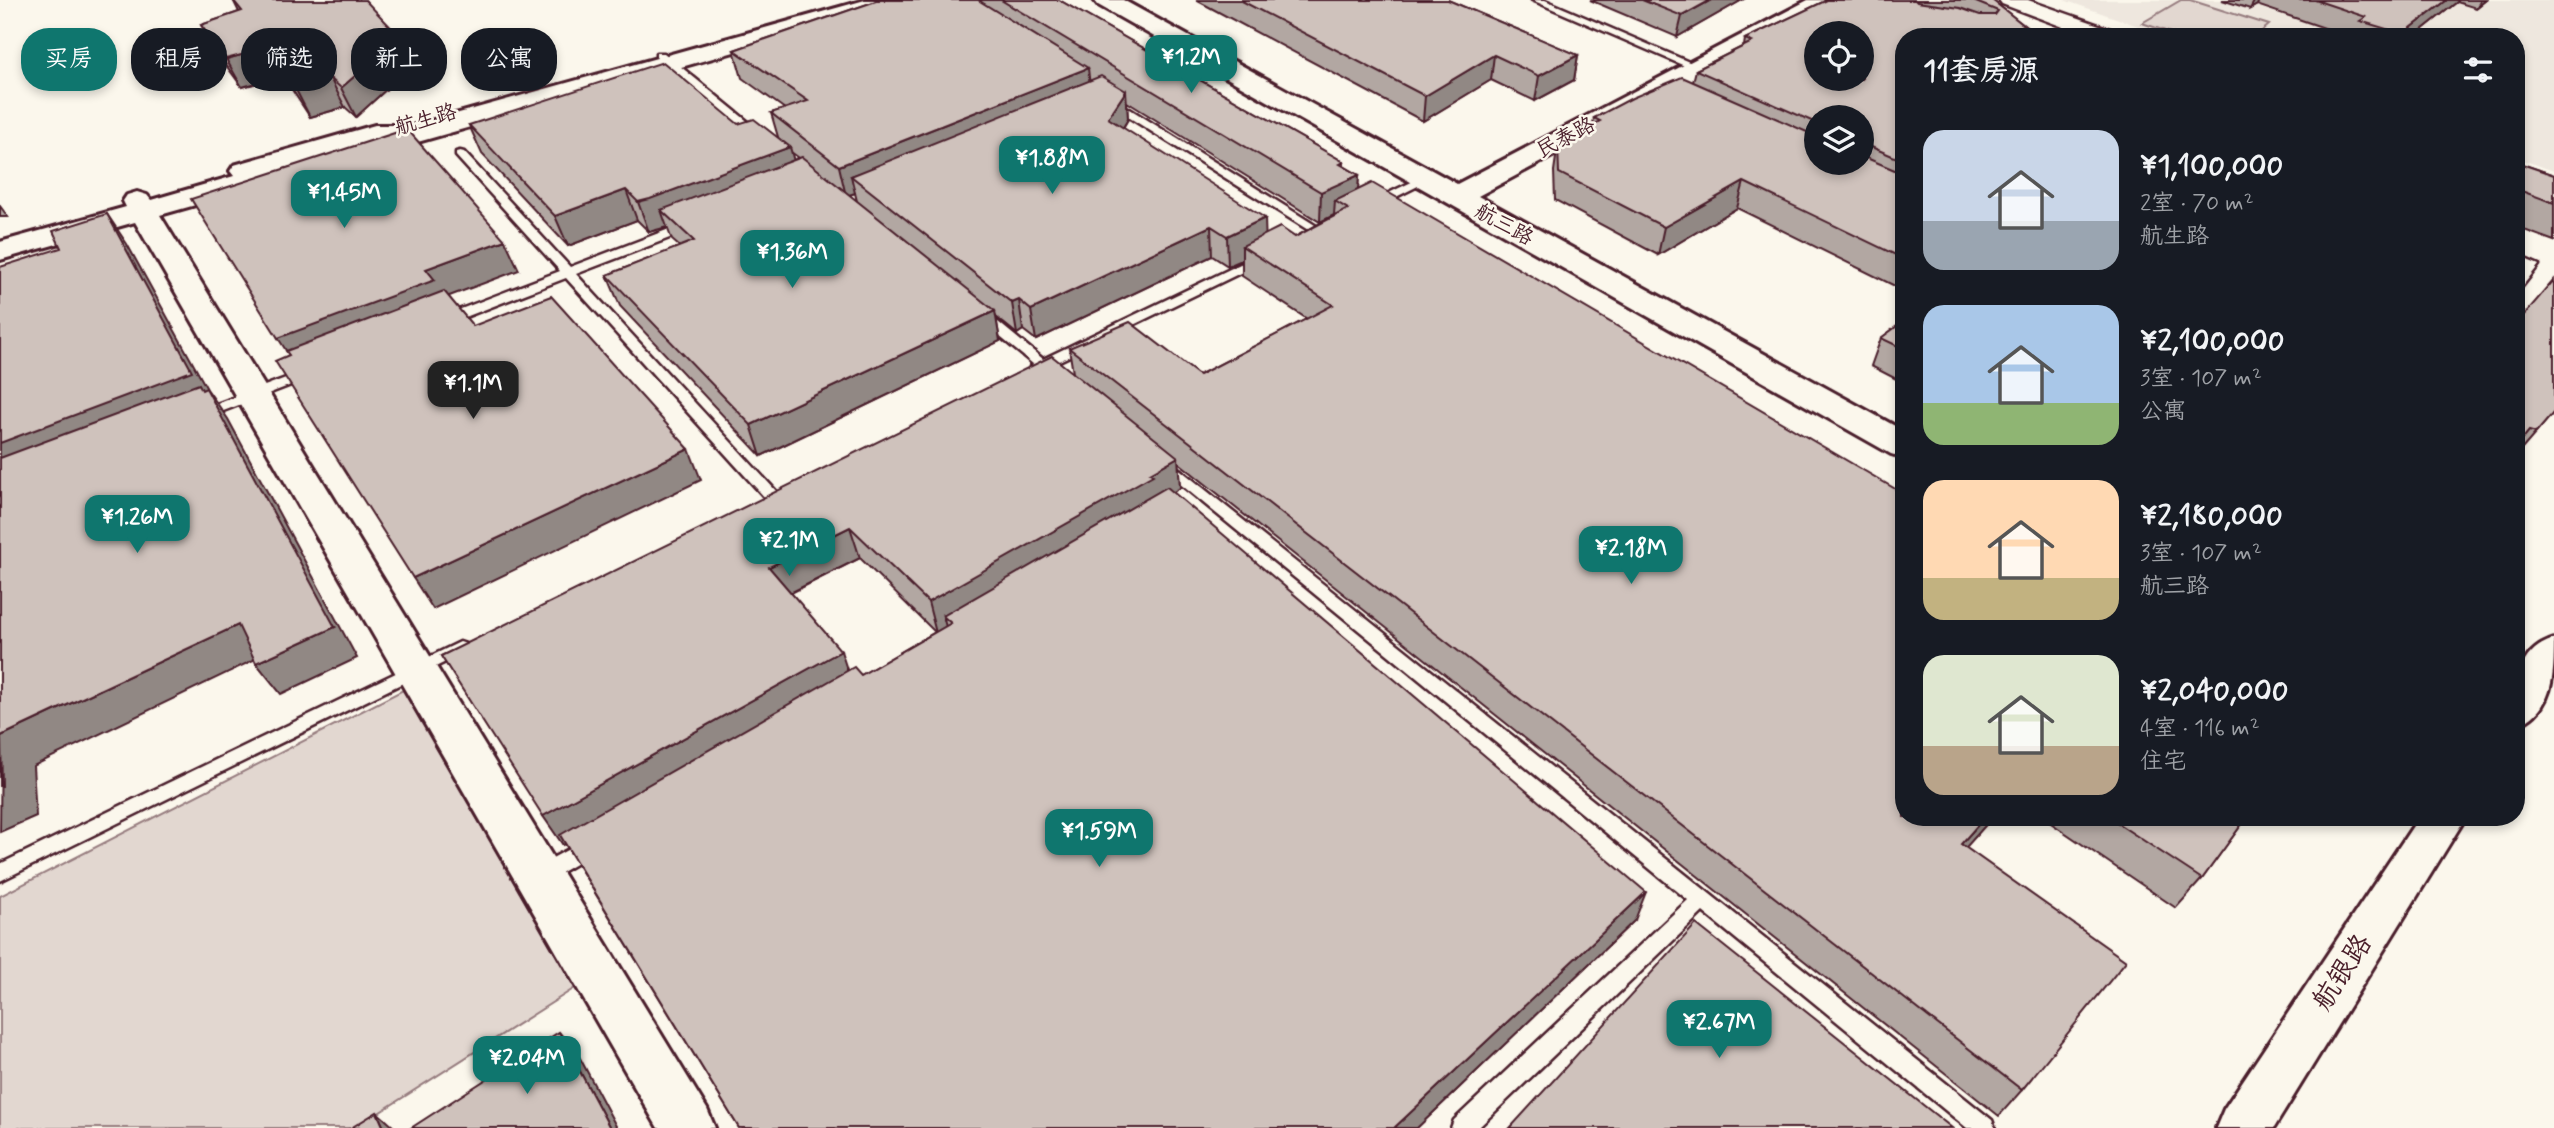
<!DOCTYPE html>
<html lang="zh">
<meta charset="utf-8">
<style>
:root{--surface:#171b24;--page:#20242c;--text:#f1f3f6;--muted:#9ea1a6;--accent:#0f766e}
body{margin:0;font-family:Mynerve,"LXGW WenKai TC",sans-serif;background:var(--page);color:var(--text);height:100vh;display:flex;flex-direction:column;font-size:26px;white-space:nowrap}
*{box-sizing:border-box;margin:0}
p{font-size:23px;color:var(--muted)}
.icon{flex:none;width:38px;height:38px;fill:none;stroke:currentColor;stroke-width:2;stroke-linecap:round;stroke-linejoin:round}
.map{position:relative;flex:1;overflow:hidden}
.details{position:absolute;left:1895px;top:28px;width:630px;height:798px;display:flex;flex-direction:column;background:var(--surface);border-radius:28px;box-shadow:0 4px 10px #0003}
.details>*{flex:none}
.banner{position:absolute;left:21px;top:28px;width:665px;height:63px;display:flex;gap:14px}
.tools{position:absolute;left:1804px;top:21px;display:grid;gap:14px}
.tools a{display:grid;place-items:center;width:70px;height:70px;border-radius:50%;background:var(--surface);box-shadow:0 4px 10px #0003;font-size:35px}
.price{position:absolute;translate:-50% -60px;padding:0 16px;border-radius:14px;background:var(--accent);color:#fff;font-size:23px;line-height:46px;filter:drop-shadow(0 2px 4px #0008)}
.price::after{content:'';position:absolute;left:50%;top:42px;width:21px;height:16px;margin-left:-10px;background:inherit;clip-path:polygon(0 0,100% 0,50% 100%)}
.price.on{background:#222;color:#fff}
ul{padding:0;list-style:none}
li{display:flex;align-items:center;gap:21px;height:175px;padding:0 28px}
li span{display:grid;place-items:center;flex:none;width:196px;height:140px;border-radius:21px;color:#555}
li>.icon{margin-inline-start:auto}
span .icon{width:84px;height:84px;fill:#fffc;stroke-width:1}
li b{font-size:30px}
h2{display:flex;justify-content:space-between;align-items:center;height:84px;padding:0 28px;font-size:30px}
.chip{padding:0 24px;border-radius:28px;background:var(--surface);box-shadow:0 4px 10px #0003;font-size:24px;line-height:63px}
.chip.on{background:var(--accent);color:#fff}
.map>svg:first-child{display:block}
</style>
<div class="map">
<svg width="2554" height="1128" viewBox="0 0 2554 1128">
<rect width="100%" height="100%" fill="#fbf7ec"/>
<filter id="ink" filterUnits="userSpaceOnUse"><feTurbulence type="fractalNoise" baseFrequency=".0143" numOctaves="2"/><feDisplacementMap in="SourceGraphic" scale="14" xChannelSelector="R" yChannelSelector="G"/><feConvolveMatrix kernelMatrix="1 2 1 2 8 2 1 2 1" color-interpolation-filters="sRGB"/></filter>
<g filter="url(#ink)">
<polygon fill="#eee7de" points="2064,0 2554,0 2554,171 2517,158 2516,37 2170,37"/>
<g fill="#e2d7d0" stroke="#967b7e" stroke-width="2">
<polygon points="2181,0 2190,0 2269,25 2255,37 2183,37 2142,23"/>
<polygon points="403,690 575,988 355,1128 0,1128 0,896"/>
</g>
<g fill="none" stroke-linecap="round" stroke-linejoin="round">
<g stroke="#4a1f2b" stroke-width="5">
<g id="lane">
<polygon points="1532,0 1545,0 1703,68 1694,70"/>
<polygon points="656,53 664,53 762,133 762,137 754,137 656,57"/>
<polygon points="1106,99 1114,99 1323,230 1321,233 1313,233 1106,103"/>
<polygon points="460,151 464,152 570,267 685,223 693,223 693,229 576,274 777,492 780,496 777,500 767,500 566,278 450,323 440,323 440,317 560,271 456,156 456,152"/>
<polygon points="1422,177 1428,180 1426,182 1378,206 1370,206 1368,203"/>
<polygon points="1259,255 1263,256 1263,262 1051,365 1062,375 1055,379 1041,370 1032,370 1030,367 1033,364 975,316 977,313 987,313 1043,359"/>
<polygon points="2516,255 2539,265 2521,288 2516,289 2516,276 2525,266 2516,263"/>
<polygon points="307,370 314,374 312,377 205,418 195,418 193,415 195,412"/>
<polygon points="1162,457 1167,459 1992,1120 1995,1128 1967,1128 1703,912 1478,1128 1451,1128 1454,1120 1688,900 1157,465 1155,462"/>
<polygon points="460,642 466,644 468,648 466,652 0,881 0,864"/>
<polygon points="591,837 598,839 600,845 598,851 548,880 541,882 534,880 531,874 534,868"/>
</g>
</g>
<g stroke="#4a1f2b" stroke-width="5">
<polygon id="street" points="1999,0 2028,0 2119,32 2121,37 2090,37 2002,4"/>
</g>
<g stroke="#4a1f2b" stroke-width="6">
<g id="secondary">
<polygon points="865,0 903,0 899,5 372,155 352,155 349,150 284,168 288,174 284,180 160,215 707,1109 715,1128 658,1128 135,222 0,260 0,242 126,207 123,201 127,195 137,192 147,195 151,200 234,176 230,171 234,165 375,125 395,125 398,130"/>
<polygon points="1094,0 1123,0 1457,184 1808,0 1838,0 1834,5 1478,196 1904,431 1904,458 1891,454 1098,5"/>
<path d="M2554 639C2554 674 2554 712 2516 726 2516 690 2513 652 2554 639Z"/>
<polygon points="2419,817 2466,817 2274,1128 2216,1128 2224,1109"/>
</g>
</g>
<use href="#lane" fill="#fbf7ec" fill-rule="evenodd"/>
<use href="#street" fill="#fbf7ec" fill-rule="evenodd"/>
<use href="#secondary" fill="#fbf7ec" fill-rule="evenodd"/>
</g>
<g fill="#b2a7a2" stroke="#4a1f2b" stroke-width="2" fill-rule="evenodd">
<polygon points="233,0 365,0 413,65 356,117 345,107 310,117 283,76 242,87 217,53 201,25 239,12"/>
<path d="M879 0H1059L1344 162V166L1359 175 1358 190 1966 847 2022 1090 1999 1116 1178 462 1180 488 1173 492 1635 920 1417 1128H739L565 844 563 845 441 656 1073 373 1069 348 1199 375 1307 319 1242 276V260L1228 266 1212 256 1036 340 1023 330 1017 334 996 317 1000 341 761 456 620 306 607 275 680 247 672 240 667 227 649 232 637 220 568 246 482 154 469 125 778 137 771 113 785 109 742 78 734 50ZM1127 102 1320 222 1334 215 1295 237 1266 234 1123 128 1128 119ZM791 152 799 158 793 160ZM855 193 857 201 849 195ZM860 558 935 632 861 675 847 670 791 593Z"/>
<polygon points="1196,0 1448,0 1578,55 1574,80 1535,101 1491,80 1423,121"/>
<polygon points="1590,0 1742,0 1677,37"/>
<path d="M1827 0H1992L2039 37H1904V289L1903 290 1737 208 1658 255 1555 200 1554 171 1558 144 1593 124 1594 118 1693 82 1696 70 1744 46 1745 39ZM1816 117H1862V163H1816Z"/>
<polygon points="2222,0 2486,0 2476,8 2457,2 2413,37 2351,37 2257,5 2250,9"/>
<polygon points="2516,162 2554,175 2554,241 2516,227"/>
<polygon points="0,206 8,217 0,217"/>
<polygon points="1904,321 1904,383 1871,366 1881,338"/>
<polygon points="2516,324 2554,412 2516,456"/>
<polygon points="2042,817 2247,817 2202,879 2176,908"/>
</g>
<g fill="#918884" stroke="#4a1f2b" stroke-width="2">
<polygon points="1711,0 1742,0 1677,37 1682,16"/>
<polygon points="2255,0 2259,0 2257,5 2250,9"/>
<polygon points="2447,0 2459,0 2457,2 2413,37 2401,37 2403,34"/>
<polygon points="2481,0 2486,0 2476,8"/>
<polygon points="400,37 413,65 356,117 341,88"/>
<polygon points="268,48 283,76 242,87 226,59"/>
<polygon points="1494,55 1491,80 1423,121 1425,96"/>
<polygon points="1578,55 1574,80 1535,101 1539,76"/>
<polygon points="1088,68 1091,96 851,176 855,193 846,196 839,166"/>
<polygon points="330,78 345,107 310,117 295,88"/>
<polygon points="1126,91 1128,119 1111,147 1108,118"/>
<polygon points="790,147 798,176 661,210 667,227 649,232 638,202"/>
<polygon points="1344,162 1344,182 1359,175 1357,204 1335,201 1334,215 1320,222 1321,192 1340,164"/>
<polygon points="1744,182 1737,208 1658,255 1664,227"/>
<polygon points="626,190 637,220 568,246 555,216"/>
<polygon points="107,214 127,244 207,389 228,419 357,658 281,694 256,663 335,627 0,484 0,443"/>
<polygon points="1265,218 1266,248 1242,246 1242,260 1228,266 1227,236"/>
<polygon points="1211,226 1212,256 1036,340 1031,310"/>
<polygon points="505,240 519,270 444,298 298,369 278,338 426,269"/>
<polygon points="1019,300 1023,330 1017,334 1012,303"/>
<polygon points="995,311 1000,341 761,456 751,425"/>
<polygon points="689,449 701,480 433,609 413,578"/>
<polygon points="1178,457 1180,488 951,623 943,616 946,627 936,633 928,602"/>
<polygon points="850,527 860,558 780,598 769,567"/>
<polygon points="238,625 262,656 33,766 36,816 0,832 1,736"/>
<polygon points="841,651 851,682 563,845 543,816"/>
<polygon points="1985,817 1993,817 1943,873 1961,844"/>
<polygon points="1646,892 1635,920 1417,1128 1394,1128"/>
<polygon points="559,1032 580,1058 617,1128 610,1128"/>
<polygon points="377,1112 395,1128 384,1128"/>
</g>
<g fill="#cfc2bc" stroke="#4a1f2b" stroke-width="2" fill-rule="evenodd">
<polygon points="233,0 365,0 400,37 341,88 330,78 295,88 268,48 226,59 201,25 242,11"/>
<polygon points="879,0 978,0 1088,68 839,166 771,113 808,101 734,50"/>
<polygon points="1001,0 1059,0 1344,162 1340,164 1359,175 1321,192"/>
<polygon points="1240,0 1448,0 1578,55 1539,76 1494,55 1425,96"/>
<polygon points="1642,0 1711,0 1682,16"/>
<path d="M1827 0H1915L1917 2 1960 8 1980 15H1995L1998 11 1971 0H1992L2039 37H1904V161L1862 143V117H1816V123L1696 70 1752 42 1745 39ZM1816 33H1862V79H1816Z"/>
<polygon points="2315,0 2447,0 2403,34 2360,21 2366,17"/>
<polygon points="663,62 738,124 754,119 790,147 650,199 638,202 626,190 555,216 469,125"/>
<polygon points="1101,76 1126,91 1108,118 1265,218 1227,236 1211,226 1031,310 1019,300 1012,303 851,176"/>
<polygon points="1682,77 1816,136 1816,163 1862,163 1862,156 1904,174 1904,259 1744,182 1664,227 1559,173 1558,144 1600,121 1594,118 1632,98"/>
<polygon points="407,129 505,240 426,269 435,280 278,338 191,199"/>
<polygon points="802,157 995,311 751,425 607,275 694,241 661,210"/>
<polygon points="2516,162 2554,175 2554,203 2516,189"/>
<polygon points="1372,183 1904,494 1904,817 1985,817 1961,844 2126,961 2022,1090 1069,348 1130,322 1199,375 1333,305 1242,246 1280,227 1295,237 1348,209 1335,201"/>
<polygon points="107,214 192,371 0,443 0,267 61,248 53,231"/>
<polygon points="2554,280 2554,412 2536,433 2529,431 2516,447 2516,324"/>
<polygon points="444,291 473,326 551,296 689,449 413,578 275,361 289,355 286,351"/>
<polygon points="1904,321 1904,349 1881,338"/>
<polygon points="1052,356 1178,457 1150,473 1153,475 928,602 850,527 769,567 841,651 543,816 441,656"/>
<polygon points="199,384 202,390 206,388 335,627 256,663 238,625 1,736 2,786 0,786 0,458"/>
<polygon points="1167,487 1646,892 1394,1128 739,1128 560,835 854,667 861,675 951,623 943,616"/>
<polygon points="2108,817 2247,817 2202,879"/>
<polygon points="1696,924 1952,1128 1510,1128"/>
<polygon points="559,1032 610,1128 411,1128"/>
<polygon points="377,1112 384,1128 351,1128"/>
</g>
</g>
<g text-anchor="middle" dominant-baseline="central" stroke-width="5" stroke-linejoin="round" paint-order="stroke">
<g font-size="21" fill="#4a1f2b" stroke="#fbf7ec">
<text transform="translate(426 120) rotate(-16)">航生路</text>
<text transform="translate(1566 138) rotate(-28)">民泰路</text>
<text transform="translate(1504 225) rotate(29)">航三路</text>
</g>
<g font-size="28" fill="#4a1f2b" stroke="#fbf7ec">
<text transform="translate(2343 973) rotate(-57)">航银路</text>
</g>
</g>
</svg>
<div class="tools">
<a><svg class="icon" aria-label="locate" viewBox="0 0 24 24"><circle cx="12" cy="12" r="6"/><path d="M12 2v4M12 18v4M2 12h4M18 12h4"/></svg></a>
<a><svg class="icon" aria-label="layers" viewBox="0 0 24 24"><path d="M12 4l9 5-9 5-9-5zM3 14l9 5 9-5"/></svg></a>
</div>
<b class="price" style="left:1191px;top:95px">¥1.2M</b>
<b class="price" style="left:1052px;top:196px">¥1.88M</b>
<b class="price" style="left:344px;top:230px">¥1.45M</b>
<b class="price" style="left:792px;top:290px">¥1.36M</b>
<b class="price on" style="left:473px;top:421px">¥1.1M</b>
<b class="price" style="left:137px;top:555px">¥1.26M</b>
<b class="price" style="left:789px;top:578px">¥2.1M</b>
<b class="price" style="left:1631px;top:586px">¥2.18M</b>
<b class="price" style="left:1099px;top:869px">¥1.59M</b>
<b class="price" style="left:1719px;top:1060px">¥2.67M</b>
<b class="price" style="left:527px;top:1096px">¥2.04M</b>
<div class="banner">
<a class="chip on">买房</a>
<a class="chip">租房</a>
<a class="chip">筛选</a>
<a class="chip">新上</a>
<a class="chip">公寓</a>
</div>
<section class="details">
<h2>11套房源<svg class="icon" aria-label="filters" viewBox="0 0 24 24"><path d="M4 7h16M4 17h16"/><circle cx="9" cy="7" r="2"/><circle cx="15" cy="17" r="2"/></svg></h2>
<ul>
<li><span style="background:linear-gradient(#c9d6e8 65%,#9aa5b1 0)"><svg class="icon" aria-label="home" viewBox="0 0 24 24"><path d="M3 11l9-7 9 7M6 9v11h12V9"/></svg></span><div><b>¥1,100,000</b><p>2室 · 70 m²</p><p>航生路</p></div></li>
<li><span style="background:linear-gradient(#a9c7e8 70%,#8fb573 0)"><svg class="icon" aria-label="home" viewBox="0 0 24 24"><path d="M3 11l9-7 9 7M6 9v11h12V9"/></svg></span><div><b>¥2,100,000</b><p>3室 · 107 m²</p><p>公寓</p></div></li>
<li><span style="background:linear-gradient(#ffd9b3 70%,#c2b280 0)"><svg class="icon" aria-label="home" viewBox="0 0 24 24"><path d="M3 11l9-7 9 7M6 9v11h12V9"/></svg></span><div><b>¥2,180,000</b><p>3室 · 107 m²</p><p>航三路</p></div></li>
<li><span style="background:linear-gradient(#dfe7d0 65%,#b9a48a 0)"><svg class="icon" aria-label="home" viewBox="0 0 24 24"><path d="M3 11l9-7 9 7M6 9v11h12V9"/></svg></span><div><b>¥2,040,000</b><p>4室 · 116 m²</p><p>住宅</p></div></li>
</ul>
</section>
</div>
